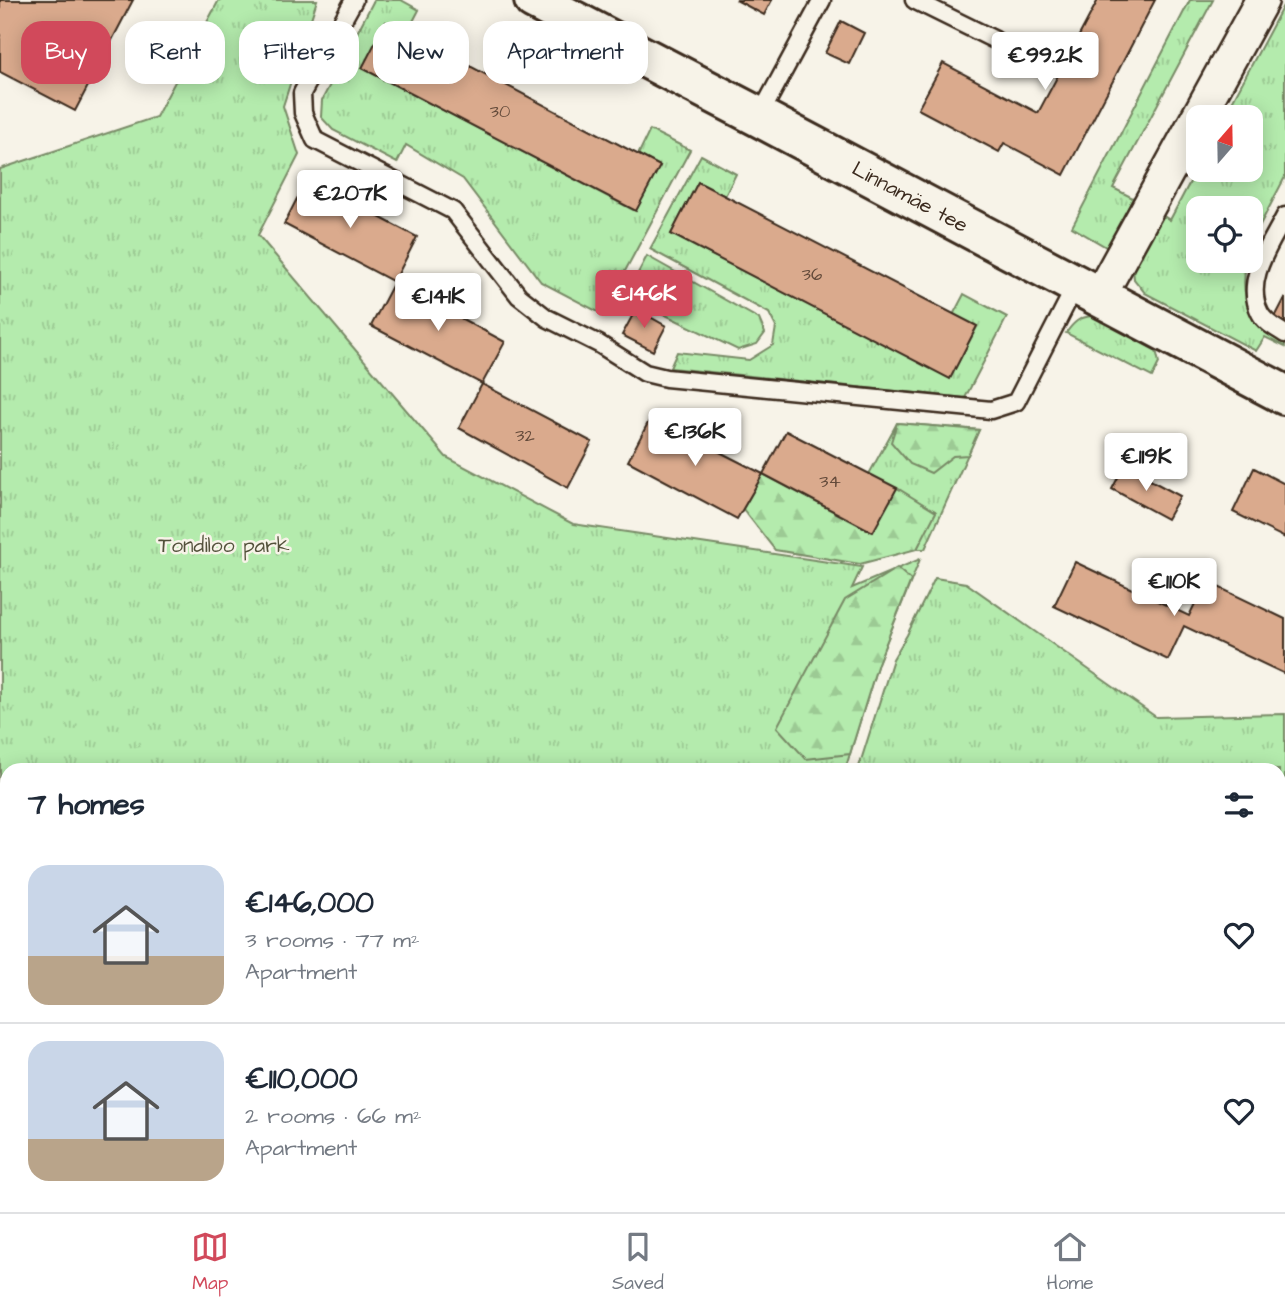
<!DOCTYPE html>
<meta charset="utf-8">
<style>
:root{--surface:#fff;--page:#f2f2f3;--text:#1f2937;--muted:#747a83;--line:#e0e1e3;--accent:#d1495b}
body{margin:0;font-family:"Architects Daughter",sans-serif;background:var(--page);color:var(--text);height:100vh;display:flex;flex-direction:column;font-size:26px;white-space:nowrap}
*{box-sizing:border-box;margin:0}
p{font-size:23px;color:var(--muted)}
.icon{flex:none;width:38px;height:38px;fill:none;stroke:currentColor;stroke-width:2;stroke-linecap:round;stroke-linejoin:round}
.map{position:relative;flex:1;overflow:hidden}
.details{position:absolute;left:0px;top:763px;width:1286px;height:450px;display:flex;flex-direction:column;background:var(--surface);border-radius:21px 21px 0 0;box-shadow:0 4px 18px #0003}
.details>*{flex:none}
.banner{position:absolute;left:21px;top:21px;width:700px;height:63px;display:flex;gap:14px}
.needle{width:46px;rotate:20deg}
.buttons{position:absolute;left:1186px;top:105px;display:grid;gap:14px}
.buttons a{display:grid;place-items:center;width:77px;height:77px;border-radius:14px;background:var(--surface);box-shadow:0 4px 18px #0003;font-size:35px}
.price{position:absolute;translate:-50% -60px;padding:0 16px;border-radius:7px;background:#fff;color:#222;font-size:23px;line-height:46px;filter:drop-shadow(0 2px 4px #0008)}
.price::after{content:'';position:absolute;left:50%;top:42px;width:21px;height:16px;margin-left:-10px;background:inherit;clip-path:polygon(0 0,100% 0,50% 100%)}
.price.active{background:var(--accent);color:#fff}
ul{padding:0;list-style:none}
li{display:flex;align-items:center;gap:21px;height:175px;padding:0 28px}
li+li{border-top:2px solid var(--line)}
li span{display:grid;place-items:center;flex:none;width:196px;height:140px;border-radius:21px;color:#555}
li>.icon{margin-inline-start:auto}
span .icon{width:84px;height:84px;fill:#fffc;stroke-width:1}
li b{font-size:30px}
h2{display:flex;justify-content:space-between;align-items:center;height:84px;padding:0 28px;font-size:30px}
.tag{padding:0 24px;border-radius:21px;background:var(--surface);box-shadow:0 4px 18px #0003;font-size:24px;line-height:63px}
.tag.active{background:var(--accent);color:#fff}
.tabs{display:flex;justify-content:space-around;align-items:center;height:98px;border-top:2px solid var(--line);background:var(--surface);font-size:19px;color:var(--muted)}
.tabs a{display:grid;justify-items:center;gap:4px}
.tabs .active{color:var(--accent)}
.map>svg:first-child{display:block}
</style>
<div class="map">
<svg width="1285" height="1212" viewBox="0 0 1285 1212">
<defs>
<pattern id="grass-tufts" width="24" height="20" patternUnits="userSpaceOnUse" patternTransform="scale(1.75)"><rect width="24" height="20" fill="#b4ebad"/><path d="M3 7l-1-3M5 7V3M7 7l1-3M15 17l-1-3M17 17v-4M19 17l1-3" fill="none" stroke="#9cca94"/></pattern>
<pattern id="forest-firs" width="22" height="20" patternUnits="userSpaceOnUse" patternTransform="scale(1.75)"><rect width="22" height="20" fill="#b4ebad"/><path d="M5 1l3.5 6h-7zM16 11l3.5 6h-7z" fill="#9cca94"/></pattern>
</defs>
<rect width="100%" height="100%" fill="#f7f3e8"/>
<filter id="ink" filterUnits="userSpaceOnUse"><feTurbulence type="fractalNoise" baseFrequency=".0143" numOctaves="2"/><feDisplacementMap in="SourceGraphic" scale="14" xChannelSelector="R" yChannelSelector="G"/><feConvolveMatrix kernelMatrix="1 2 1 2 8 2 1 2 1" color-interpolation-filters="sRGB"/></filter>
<g filter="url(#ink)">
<g fill="#eeddcd">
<polygon points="1279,927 1285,927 1285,1212 1039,1212 1035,1206 1279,1206"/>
<polygon points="0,985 7,994 7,1206 11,1206 6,1212 0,1212"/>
</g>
<g fill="url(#grass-tufts)" stroke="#788a66" stroke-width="2">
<polygon points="219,0 317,0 283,106 299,155 258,235 446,457 573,524 862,567 852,588 920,559 878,663 845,770 7,770 7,994 0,985 0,169 156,117"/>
<polygon points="374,0 401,0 419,10 407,33 363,68 635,211 660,166 638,155 650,130 690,150 602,314 541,282 463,179 406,145 397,163 333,130 321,117 322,100"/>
<polygon points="1190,0 1213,0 1113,188 1133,198 1108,248 1072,227"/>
<path d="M1285 2V177L1251 242V208H1199V261H1247C1241 284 1244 314 1265 330 1271 334 1278 337 1285 340V347L1265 337 1256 351 1145 293 1134 279 1133 268 1160 214 1170 220 1199 165V170H1251V117H1224Z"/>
<polygon points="701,155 736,174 725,196 698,182 671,234 950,378 977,327 953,315 964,294 1007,317 965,398 670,368 677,352 749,360 773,345 776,327 769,313 650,249"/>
<polygon points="647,256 759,319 765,333 757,344 738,350 626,296"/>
<path d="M1093 316 1104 318 1153 345 1157 354 1159 363 1152 377 1066 333C1074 322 1079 317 1093 316Z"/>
<polygon points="897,423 979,430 925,549 917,549 935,511 869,474"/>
<polygon points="935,578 966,583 1156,717 1285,714 1285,874 1279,874 1279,770 858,770 893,659 907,635"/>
<rect x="298" y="1206" width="231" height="6"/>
<rect x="740" y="1206" width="107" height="6"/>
</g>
<g fill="url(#forest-firs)" stroke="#788a66" stroke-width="2">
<polygon points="897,423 979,430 968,455 953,456 931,473 910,464 891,442"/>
<polygon points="763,474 872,532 897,488 936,512 917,549 860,564 775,550 743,509"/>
<polygon points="897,568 911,580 878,663 850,754 806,759 777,727 845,600"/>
</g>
<g fill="#daaa8d" stroke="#3b2a1e" stroke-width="2">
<polygon points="0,0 133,0 75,111 0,72"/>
<polygon points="736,0 772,0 764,15"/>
<polygon points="1098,0 1155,0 1064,175 1004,143 999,152 918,109 943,63 1038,113"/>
<polygon points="841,21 864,33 849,64 825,53"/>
<polygon points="386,22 660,166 636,211 362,68"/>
<polygon points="307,179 417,237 394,282 284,224"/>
<polygon points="698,182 977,326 950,379 671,234"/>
<polygon points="394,282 505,342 482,384 371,326"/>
<polygon points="1285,298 1285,325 1274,319"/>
<polygon points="636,309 666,326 653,351 622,335"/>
<polygon points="482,384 592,442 568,488 459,428"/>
<polygon points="651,417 763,474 737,519 628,461"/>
<polygon points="786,431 897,488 873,532 763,474"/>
<polygon points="1124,466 1180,496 1167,519 1112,489"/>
<polygon points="1254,468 1285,484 1285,538 1233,512"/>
<polygon points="1075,562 1189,616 1206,581 1285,619 1285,674 1184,626 1168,660 1054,606"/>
<rect x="1279" y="969" width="6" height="194"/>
<rect x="170" y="1206" width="51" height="6"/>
<polygon points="563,1206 613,1206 614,1212 563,1212"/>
<rect x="880" y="1206" width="54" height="6"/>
</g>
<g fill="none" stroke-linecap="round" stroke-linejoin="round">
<g stroke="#3b2a1e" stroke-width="21">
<g id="service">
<polyline points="354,0 302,93 303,113 315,140 453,211 519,296 547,318 599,344 645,373 666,378 991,410 1016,402 1076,285"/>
<polyline points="914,0 995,40"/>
<polyline points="759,117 822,0"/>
<path d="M1285 216C1271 244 1243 280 1260 313 1265 323 1276 328 1285 334"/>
</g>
</g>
<g stroke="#3b2a1e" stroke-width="37">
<g id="minor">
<polyline points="1099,297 1262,0"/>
<polyline points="1279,898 1285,898"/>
<polyline points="664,1206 664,1212"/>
<polyline points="276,1212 276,1206"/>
</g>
</g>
<g stroke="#3b2a1e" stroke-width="44">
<polyline id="tertiary" points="534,0 759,117 1285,395"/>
</g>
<use href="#service" stroke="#f7f3e8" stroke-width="16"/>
<use href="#minor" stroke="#f7f3e8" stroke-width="32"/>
<use href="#tertiary" stroke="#f7f3e8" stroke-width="38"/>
</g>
</g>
<g text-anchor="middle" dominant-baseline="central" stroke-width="5" stroke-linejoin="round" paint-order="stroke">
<g font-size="18" fill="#634a3a">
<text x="500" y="111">30</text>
<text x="812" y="274">36</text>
<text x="525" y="435">32</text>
<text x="830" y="481">34</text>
</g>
<g font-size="21" fill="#3b2a1e" stroke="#f7f3e8">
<text transform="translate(910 197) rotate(28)">Linnamäe tee</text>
</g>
<g font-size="21" fill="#53513b" stroke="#f7f3e8">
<text x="224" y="545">Tondiloo park</text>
</g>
</g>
</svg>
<div class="buttons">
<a><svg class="needle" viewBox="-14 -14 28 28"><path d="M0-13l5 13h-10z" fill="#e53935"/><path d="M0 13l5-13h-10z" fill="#747a83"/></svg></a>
<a><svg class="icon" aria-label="locate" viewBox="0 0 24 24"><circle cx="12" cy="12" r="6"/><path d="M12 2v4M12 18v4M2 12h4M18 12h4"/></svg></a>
</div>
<b class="price" style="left:1045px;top:92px">€99.2K</b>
<b class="price" style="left:350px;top:230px">€207K</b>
<b class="price active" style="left:644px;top:330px">€146K</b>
<b class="price" style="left:438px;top:333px">€141K</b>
<b class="price" style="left:695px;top:468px">€136K</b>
<b class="price" style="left:1146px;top:493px">€119K</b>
<b class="price" style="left:1174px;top:618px">€110K</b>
<div class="banner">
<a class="tag active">Buy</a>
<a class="tag">Rent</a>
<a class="tag">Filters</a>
<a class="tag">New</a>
<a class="tag">Apartment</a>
</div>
<section class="details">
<h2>7 homes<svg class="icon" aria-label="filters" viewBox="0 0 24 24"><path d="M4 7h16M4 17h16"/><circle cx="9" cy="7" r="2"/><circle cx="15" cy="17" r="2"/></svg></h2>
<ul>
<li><span style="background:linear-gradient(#c9d6e8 65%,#b9a48a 0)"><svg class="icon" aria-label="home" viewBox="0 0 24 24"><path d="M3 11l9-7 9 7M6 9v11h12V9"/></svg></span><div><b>€146,000</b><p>3 rooms · 77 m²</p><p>Apartment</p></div><svg class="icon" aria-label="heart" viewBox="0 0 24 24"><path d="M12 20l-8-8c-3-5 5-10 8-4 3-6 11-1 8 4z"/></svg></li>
<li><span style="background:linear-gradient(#c9d6e8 70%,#b9a48a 0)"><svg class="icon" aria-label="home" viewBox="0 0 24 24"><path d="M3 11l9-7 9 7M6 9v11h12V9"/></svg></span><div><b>€110,000</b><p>2 rooms · 66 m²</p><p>Apartment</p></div><svg class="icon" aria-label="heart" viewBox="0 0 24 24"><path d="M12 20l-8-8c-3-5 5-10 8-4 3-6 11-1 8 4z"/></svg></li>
</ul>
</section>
</div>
<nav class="tabs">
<a class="active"><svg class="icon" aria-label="map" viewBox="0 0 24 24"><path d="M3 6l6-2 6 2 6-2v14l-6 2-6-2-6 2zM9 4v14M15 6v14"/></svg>Map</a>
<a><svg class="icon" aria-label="saved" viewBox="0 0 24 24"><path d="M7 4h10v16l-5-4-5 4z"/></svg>Saved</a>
<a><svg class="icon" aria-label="home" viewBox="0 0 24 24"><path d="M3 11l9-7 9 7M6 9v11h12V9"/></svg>Home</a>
</nav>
